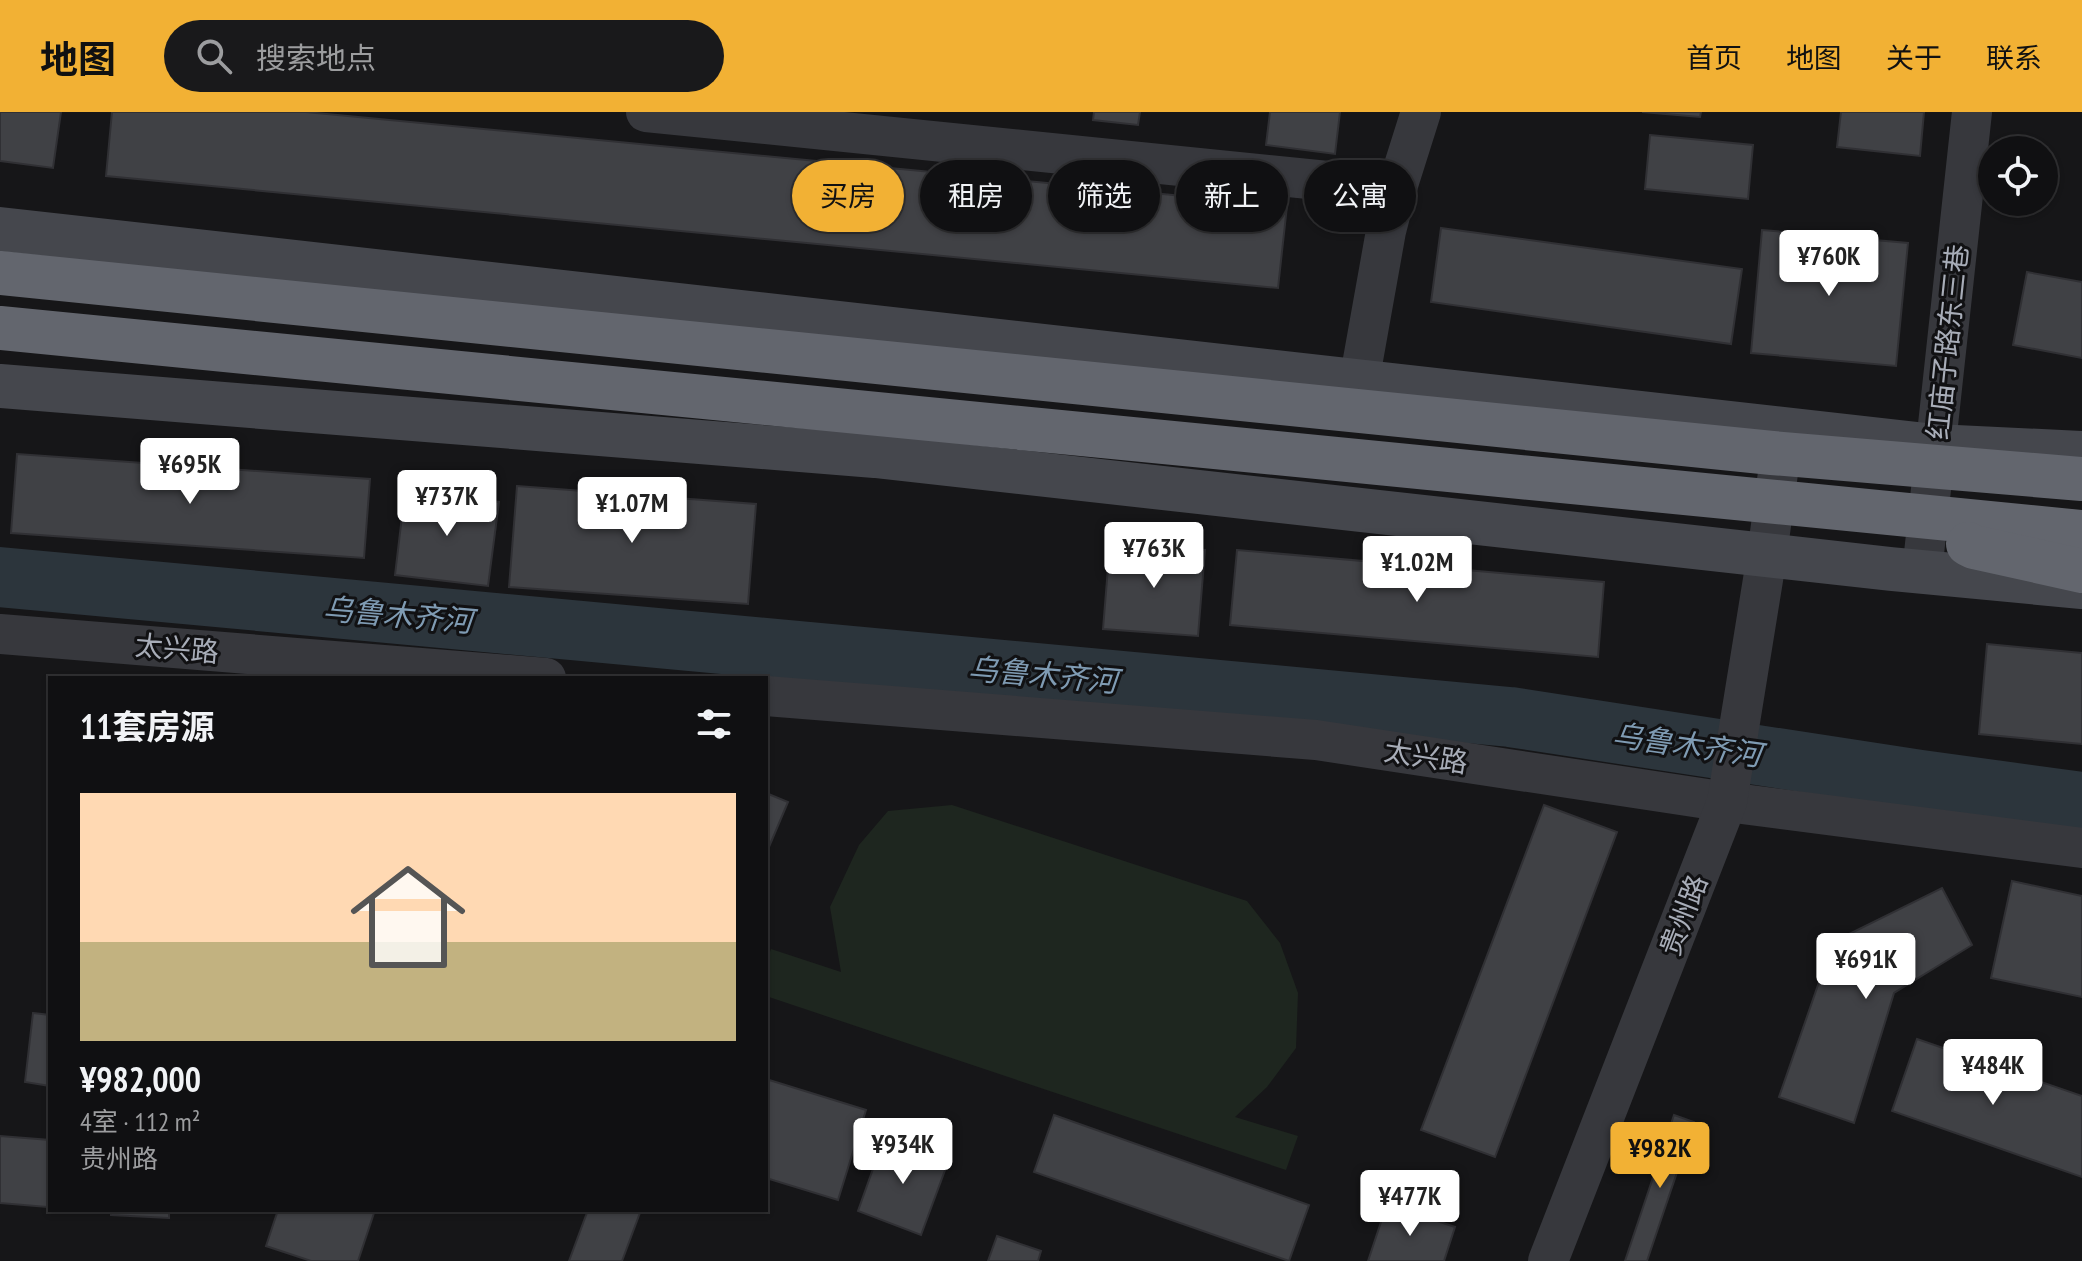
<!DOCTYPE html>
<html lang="zh">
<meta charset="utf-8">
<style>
:root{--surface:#101012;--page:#19191b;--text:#f1f3f6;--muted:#9c9d9f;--line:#303032;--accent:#f2b134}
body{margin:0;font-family:"PT Sans Narrow","Noto Sans SC",sans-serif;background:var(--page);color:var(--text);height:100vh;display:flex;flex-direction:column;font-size:30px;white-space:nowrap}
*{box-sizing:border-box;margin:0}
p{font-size:26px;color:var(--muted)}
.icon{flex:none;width:44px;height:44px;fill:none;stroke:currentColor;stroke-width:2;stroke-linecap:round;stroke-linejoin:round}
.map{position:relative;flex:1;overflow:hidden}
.drawer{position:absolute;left:48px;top:564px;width:720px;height:536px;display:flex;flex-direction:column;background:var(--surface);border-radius:0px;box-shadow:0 2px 6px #0004,0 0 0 2px var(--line)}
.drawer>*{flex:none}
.hud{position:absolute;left:792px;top:48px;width:760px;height:72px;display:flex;gap:16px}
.buttons{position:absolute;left:1978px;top:24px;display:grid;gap:16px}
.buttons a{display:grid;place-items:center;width:80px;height:80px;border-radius:50%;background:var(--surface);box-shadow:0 2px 6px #0004,0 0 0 2px var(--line);font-size:40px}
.price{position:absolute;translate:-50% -68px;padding:0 18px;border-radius:8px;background:#fff;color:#222;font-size:26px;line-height:52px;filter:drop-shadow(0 2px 4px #0008)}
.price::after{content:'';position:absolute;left:50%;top:48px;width:24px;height:18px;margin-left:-12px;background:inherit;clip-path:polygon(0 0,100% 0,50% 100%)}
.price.selected{background:var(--accent);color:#111}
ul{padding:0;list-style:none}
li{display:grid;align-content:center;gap:16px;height:424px;padding:0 32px}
li span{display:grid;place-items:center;height:248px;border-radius:0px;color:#555}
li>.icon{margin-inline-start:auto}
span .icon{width:144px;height:144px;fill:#fffc;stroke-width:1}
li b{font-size:34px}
h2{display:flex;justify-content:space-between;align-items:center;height:96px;padding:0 32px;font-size:34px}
.pill{padding:0 28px;border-radius:36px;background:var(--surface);box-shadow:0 2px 6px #0004,0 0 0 2px var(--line);font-size:28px;line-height:72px}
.pill.selected{background:var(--accent);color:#111}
header{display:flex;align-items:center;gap:48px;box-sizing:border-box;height:112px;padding:0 40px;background:var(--accent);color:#111}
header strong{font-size:38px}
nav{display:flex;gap:44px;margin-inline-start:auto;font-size:28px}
.search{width:560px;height:72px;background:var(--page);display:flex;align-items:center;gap:20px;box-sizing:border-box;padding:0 28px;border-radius:44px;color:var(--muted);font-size:30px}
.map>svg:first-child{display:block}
</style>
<header>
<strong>地图</strong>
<div class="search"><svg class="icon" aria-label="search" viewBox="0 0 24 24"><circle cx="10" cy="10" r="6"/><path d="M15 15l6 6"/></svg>搜索地点</div>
<nav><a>首页</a><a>地图</a><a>关于</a><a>联系</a></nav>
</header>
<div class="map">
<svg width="2082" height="1149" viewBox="0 0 2082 1149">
<rect width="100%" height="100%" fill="#161618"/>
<polygon fill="#1e261f" points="952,693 1247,789 1280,831 1298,881 1296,936 1267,975 1235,1005 1298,1024 1286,1058 766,884 766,851 771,837 841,860 830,795 859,733 888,699"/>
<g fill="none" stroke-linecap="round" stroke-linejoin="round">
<polyline stroke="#2c353c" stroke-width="60" points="0,465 1510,605 1920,668 2082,690"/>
</g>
<g fill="#404145" stroke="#303034" stroke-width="2">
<polygon points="0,0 61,0 53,56 0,49"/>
<polygon points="112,0 306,0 1287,94 1278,176 106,64"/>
<polygon points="1094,0 1140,0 1138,13 1093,8"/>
<polygon points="1270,0 1340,0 1335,42 1266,33"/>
<polygon points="1642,0 1701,0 1700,5"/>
<polygon points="1841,0 1924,0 1920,44 1837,35"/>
<polygon points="1650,23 1753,33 1748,87 1645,77"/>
<polygon points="1441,116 1742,157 1731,232 1431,190"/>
<polygon points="1762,118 1908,131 1896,254 1751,241"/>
<polygon points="2027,160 2082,170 2082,246 2013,233"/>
<polygon points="17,342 370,367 364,446 11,421"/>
<polygon points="517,374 756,392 748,492 509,475"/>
<polygon points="405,379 499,390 488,474 395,463"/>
<polygon points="1110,431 1205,438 1198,524 1103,517"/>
<polygon points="1237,438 1604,470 1598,545 1230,513"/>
<polygon points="1987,532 2082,541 2082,632 1979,622"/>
<polygon points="766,681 788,690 766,742"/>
<polygon points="1544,693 1617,720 1495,1045 1421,1018"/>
<polygon points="2012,769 2082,784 2082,885 1991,866"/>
<polygon points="1942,776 1972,833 1894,881 1854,1011 1779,985 1833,830"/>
<polygon points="33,901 50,903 50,974 25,970"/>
<polygon points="1917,927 2082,984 2082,1065 1892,999"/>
<polygon points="766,967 866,998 838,1088 766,1066"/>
<polygon points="1054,1003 1309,1093 1289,1149 1034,1060"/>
<polygon points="1674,1003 1694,1010 1647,1149 1625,1149"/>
<polygon points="0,1024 50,1028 47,1095 0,1091"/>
<polygon points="884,1026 948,1050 921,1123 858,1099"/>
<polygon points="1387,1092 1455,1115 1444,1149 1368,1149"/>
<polygon points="111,1098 169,1098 169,1106 111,1103"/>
<polygon points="278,1098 375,1098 358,1149 311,1149 266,1134"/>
<polygon points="588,1098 641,1098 622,1149 569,1149"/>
<polygon points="997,1124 1041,1139 1038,1149 988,1149"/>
</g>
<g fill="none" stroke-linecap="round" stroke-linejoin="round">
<g stroke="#37383d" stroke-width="40">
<polyline points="646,0 1397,76"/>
<polyline points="1359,270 1386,119 1397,76 1421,0"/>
<polyline points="1922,460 1972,0"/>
<polyline points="0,522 546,566"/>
<polyline points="766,584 1316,628 1727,690 2082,736"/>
<polyline points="1548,1149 1727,690 1767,443 1784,316"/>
</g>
<g stroke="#45474d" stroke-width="44">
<polyline points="0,117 1935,334 2082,341"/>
<polyline points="0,274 875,344 1891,457 2082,475"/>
</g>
<g stroke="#63666e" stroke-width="44">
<polyline points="0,161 1772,341 2082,367"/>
<polyline points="0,216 2082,420"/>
<polyline points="1968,432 1974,435 2082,459"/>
</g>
</g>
<g text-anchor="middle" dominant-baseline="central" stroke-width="6" stroke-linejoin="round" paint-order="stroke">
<g font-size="28" fill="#a8adb8" stroke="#111113">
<text transform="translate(1947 230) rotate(-84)">红庙子路东三巷</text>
<text transform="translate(177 536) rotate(5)">太兴路</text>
<text transform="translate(1426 644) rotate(9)">太兴路</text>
<text transform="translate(1683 803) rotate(-69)">贵州路</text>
</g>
<g font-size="30" font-style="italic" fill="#7f9bb3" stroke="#111113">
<text transform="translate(398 502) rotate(5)">乌鲁木齐河</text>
<text transform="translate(1043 562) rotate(5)">乌鲁木齐河</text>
<text transform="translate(1687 632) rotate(8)">乌鲁木齐河</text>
</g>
</g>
</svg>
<div class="buttons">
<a><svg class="icon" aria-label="locate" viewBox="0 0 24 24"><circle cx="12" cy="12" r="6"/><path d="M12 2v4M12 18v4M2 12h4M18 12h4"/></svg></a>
</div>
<b class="price" style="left:1829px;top:186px">¥760K</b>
<b class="price" style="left:190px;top:394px">¥695K</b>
<b class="price" style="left:447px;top:426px">¥737K</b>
<b class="price" style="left:632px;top:433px">¥1.07M</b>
<b class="price" style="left:1154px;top:478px">¥763K</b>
<b class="price" style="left:1417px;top:492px">¥1.02M</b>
<b class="price" style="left:1866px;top:889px">¥691K</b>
<b class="price" style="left:1993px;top:995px">¥484K</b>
<b class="price" style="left:903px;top:1074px">¥934K</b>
<b class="price selected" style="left:1660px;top:1078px">¥982K</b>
<b class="price" style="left:1410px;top:1126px">¥477K</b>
<div class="hud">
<a class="pill selected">买房</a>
<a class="pill">租房</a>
<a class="pill">筛选</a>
<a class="pill">新上</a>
<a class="pill">公寓</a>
</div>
<section class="drawer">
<h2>11套房源<svg class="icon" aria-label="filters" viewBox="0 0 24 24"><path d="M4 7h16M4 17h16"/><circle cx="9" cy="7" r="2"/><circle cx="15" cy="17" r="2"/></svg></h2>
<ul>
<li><span style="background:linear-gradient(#ffd9b3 60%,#c2b280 0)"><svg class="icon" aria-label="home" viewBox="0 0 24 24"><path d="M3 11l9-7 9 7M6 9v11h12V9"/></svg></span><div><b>¥982,000</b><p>4室 · 112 m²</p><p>贵州路</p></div></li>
</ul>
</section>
</div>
